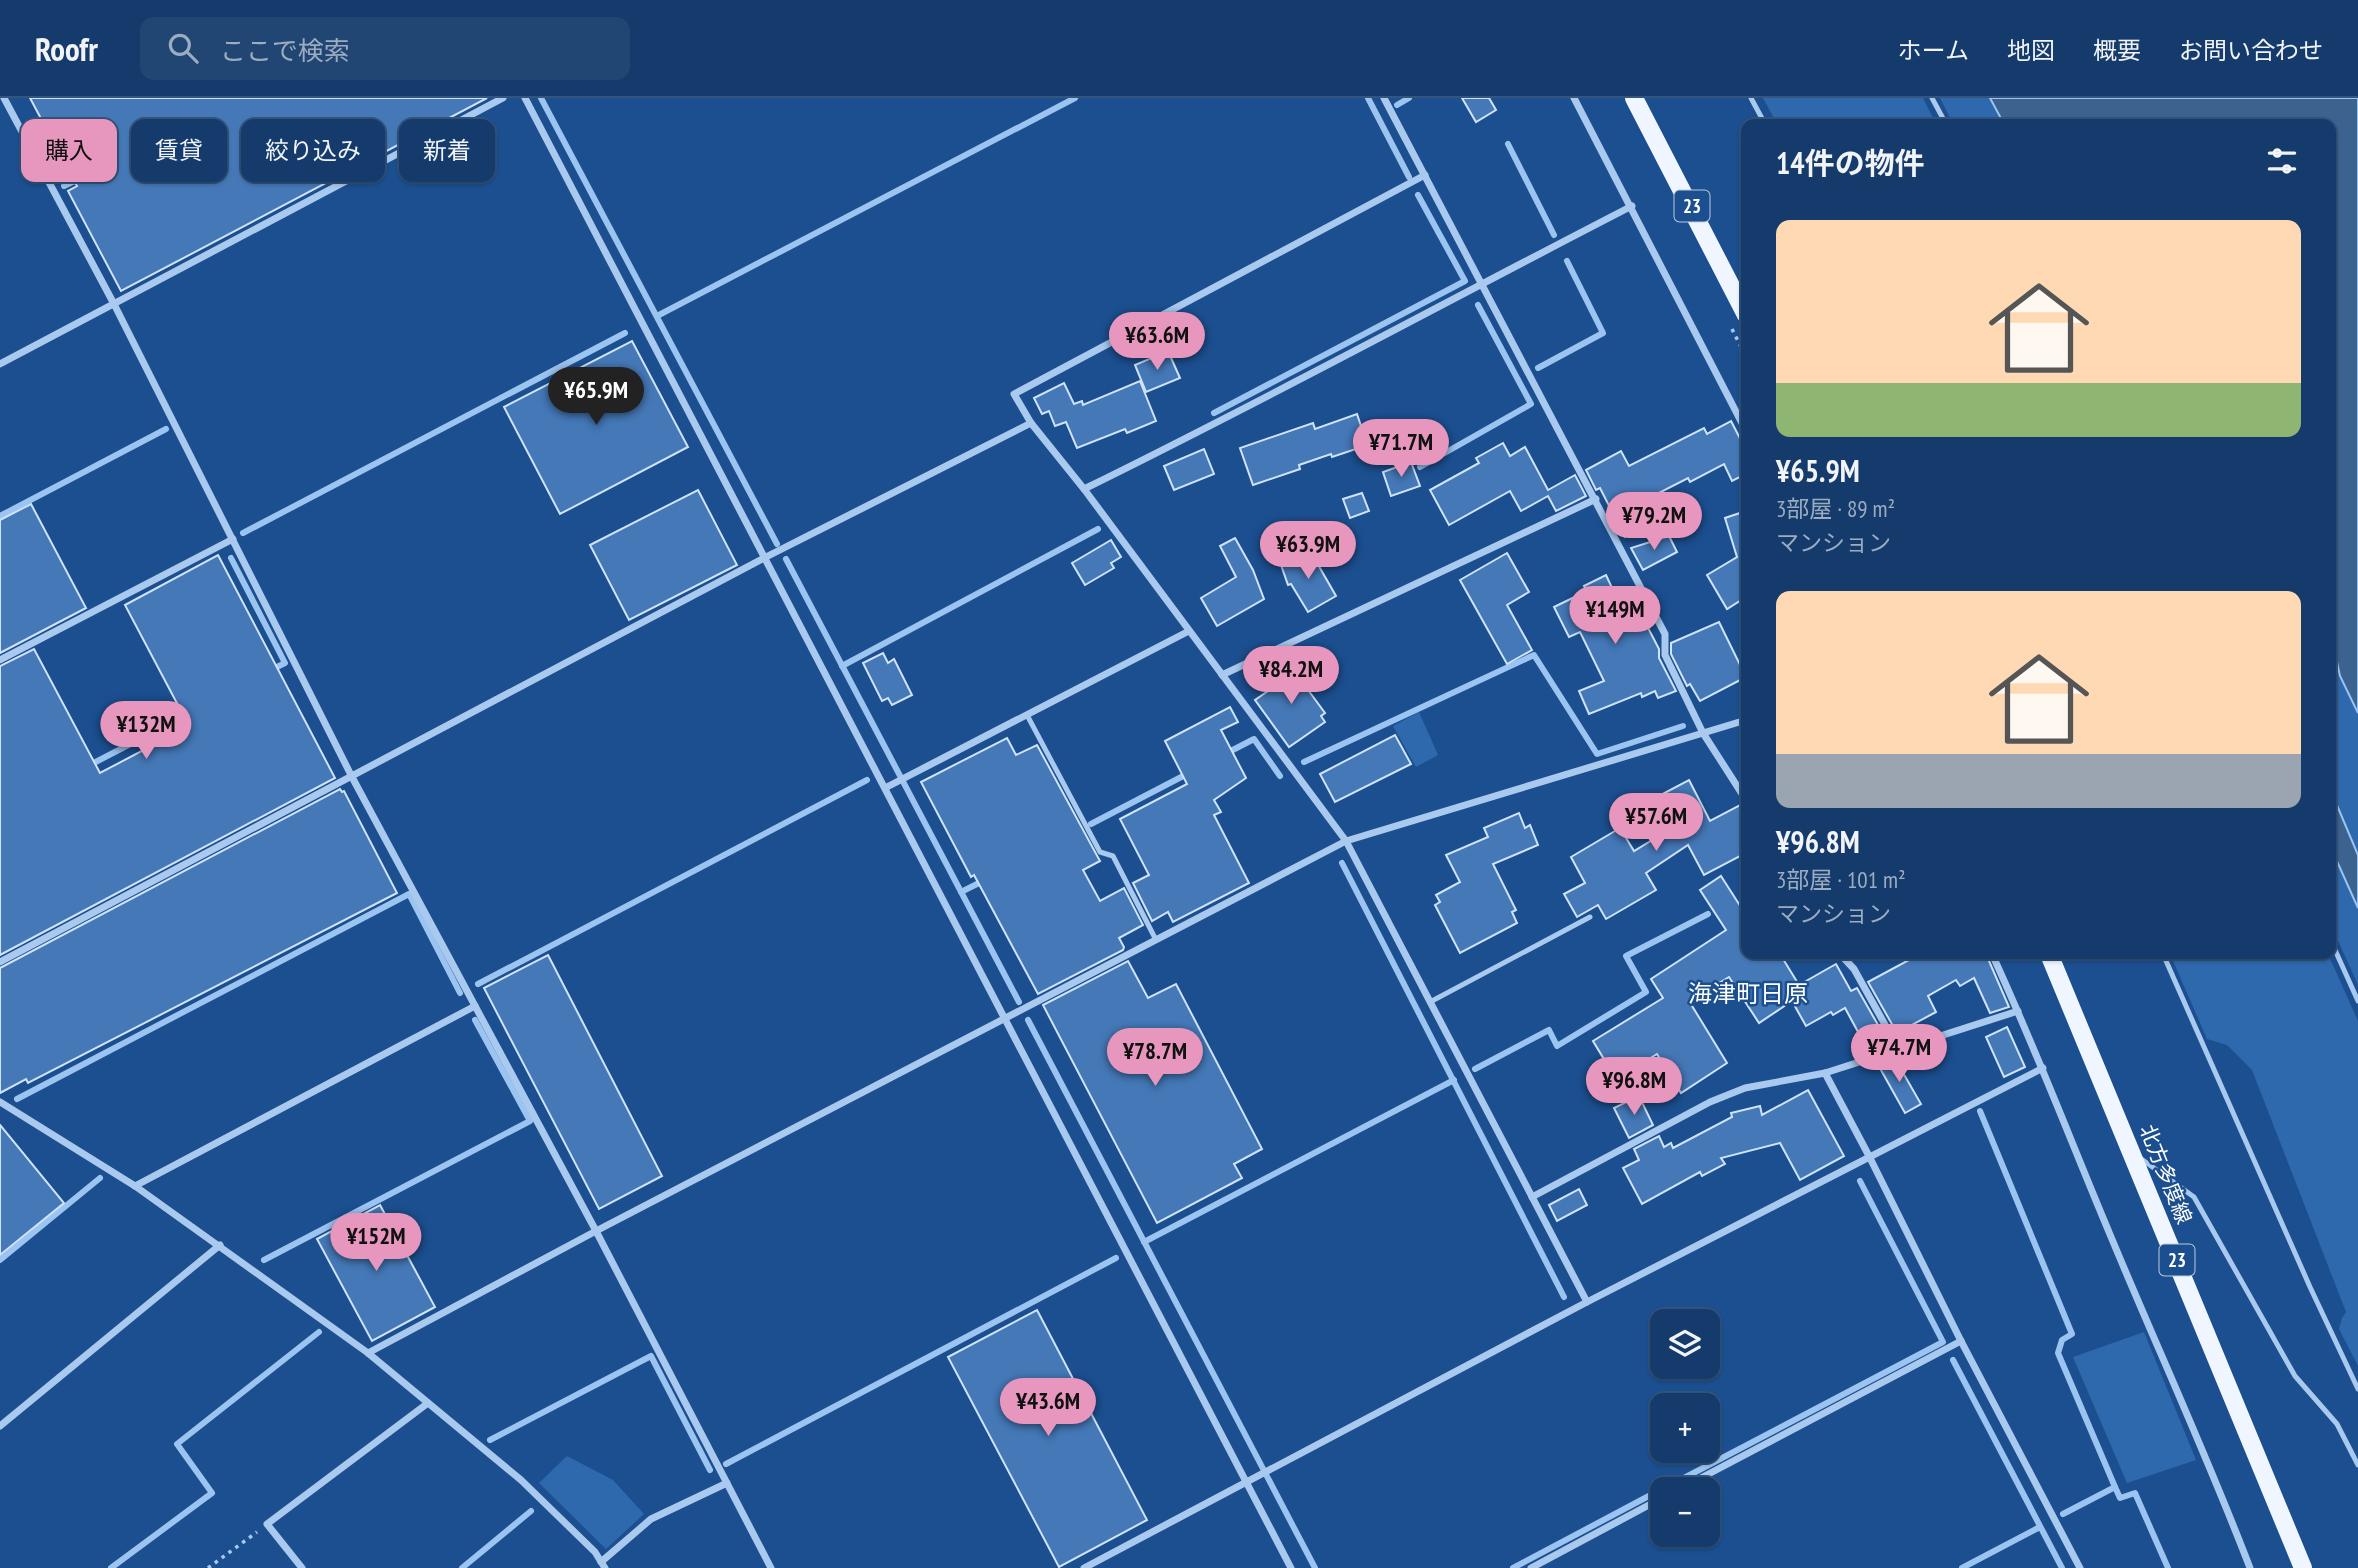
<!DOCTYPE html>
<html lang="ja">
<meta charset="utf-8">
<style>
:root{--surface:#143b6b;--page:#214673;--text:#f1f3f6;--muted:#9dadc1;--line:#33557e;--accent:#e797bd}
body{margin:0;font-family:"PT Sans Narrow","Noto Sans JP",sans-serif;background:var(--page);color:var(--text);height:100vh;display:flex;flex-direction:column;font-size:26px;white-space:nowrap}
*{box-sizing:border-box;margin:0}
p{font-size:23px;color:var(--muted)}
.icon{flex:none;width:38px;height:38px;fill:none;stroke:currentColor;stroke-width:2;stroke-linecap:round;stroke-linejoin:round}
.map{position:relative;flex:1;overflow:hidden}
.sheet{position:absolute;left:1741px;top:21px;width:595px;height:840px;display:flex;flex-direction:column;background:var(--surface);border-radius:14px;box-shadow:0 2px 5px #0004,0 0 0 2px var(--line)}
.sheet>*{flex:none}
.top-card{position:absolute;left:21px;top:21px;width:665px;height:63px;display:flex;gap:14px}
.tools{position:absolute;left:1650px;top:1211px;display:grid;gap:14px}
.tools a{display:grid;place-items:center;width:70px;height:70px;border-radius:14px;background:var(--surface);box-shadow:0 2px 5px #0004,0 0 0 2px var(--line);font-size:35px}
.price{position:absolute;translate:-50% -60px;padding:0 16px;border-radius:24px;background:var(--accent);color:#111;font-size:23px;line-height:46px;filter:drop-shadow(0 2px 4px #0008)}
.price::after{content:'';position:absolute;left:50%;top:42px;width:21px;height:16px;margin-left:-10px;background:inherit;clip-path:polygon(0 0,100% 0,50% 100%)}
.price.active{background:#222;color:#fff}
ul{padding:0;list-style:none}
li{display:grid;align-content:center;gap:14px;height:371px;padding:0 35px}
li span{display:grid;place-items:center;height:217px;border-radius:14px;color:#555}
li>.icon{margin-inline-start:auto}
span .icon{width:126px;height:126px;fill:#fffc;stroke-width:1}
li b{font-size:30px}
h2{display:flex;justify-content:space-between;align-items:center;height:84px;padding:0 35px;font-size:30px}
.pill{padding:0 24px;border-radius:14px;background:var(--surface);box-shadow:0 2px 5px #0004,0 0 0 2px var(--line);font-size:24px;line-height:63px}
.pill.active{background:var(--accent);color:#111}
header{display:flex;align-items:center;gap:42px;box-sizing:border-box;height:98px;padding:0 35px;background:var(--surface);border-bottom:2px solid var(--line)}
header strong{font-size:33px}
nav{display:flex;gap:38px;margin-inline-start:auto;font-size:24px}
.search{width:490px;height:63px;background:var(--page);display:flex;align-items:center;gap:18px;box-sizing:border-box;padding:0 24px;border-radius:14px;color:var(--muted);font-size:26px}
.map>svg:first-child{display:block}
</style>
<header>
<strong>Roofr</strong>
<div class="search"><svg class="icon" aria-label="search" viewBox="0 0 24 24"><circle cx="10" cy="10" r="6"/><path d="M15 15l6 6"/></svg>ここで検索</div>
<nav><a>ホーム</a><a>地図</a><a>概要</a><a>お問い合わせ</a></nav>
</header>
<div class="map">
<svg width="2358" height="1470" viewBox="0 0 2358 1470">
<rect width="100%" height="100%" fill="#1b4f8f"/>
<g fill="#2e69ad">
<polygon points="1763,0 1923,0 1936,26 1777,26"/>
<polygon points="1940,0 1990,0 2004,26 1953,26"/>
<polygon points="2331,535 2340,578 2358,615 2358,757 2331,693"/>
<polygon points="1419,614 1438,657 1416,669 1393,628"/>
<polygon points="2331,750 2358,810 2358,887 2331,827"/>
<polygon points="2170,856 2328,856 2358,923 2358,1268 2339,1231 2342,1220 2346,1214 2252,972 2227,947 2207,941"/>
<polygon points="2144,1234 2196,1362 2127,1385 2073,1259"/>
<polygon points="567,1358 613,1382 644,1416 606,1451 539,1385"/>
</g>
<g fill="#3c6290" stroke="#9cc4f0" stroke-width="2">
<polygon points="1990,0 2358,0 2358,615 2340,578 2331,535 2331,26 2004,26"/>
<polygon points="2331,693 2358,757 2358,810 2331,750"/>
</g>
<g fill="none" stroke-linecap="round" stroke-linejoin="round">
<g stroke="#9cc4f0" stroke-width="6">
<polyline points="541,0 777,446"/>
<polyline points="1368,0 1409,79"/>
<polyline points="1397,7 1409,0"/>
<polyline points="1508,46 1554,137"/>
<polyline points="64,88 81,80"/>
<polyline points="657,218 1075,0"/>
<polyline points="1538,270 1603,235 1567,163"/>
<polyline points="1214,315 1465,183 1418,97"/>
<polyline points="1420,369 1531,306 1478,207"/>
<polyline points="0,418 166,331"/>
<polyline points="243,435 625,235"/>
<polyline points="231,460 285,565 271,572"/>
<polyline points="786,461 1019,904"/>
<polyline points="842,568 1098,431"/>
<polyline points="1225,656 1254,641 1280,678"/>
<polyline points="1304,664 1534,557 1597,656 1683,628"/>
<polyline points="88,668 190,615"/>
<polyline points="1091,726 1187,676"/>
<polyline points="1342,765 1564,1199"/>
<polyline points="961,794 985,782"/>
<polyline points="478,886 867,682"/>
<polyline points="1028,922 1315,1470"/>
<polyline points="1475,971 1549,932 1557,948 1646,894 1626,858 1708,816"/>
<polyline points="17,1001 409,796 460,895"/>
<polyline points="1980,1013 2072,1236 2062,1242 2058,1255 2115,1389 2063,1416"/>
<polyline points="1144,1144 1454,982"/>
<polyline points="0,1162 100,1080"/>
<polyline points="264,1162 530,1023 475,922"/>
<polyline points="1953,1262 2062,1470"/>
<polyline points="490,1342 651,1258 710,1372"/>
<polyline points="726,1366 1116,1160"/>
<polyline points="2115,1389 2120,1400 2135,1395 2168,1470"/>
<polyline points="1663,1391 1943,1244 1860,1083"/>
<polyline points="111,1470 212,1395 177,1346 319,1234"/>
<polyline points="462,1470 531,1413"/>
<polyline points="1513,1470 1662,1391"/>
<polyline points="1962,1470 2040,1429"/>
</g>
</g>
<g fill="#4478b7" stroke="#cfe3fa" stroke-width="2">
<polygon points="30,0 487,0 121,193 68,93 77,88"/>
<polygon points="1462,0 1489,0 1496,12 1476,24"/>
<polygon points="632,243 688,349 560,416 504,309"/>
<polygon points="1168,253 1180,280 1146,294 1135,267"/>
<polygon points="1140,283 1156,323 1127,335 1125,331 1077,350 1066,324 1055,328 1049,313 1042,316 1034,300 1064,285 1074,306 1082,303 1083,307"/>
<polygon points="1357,316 1365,340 1356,344 1359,350 1332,359 1331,356 1299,367 1300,371 1253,387 1240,350 1313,325 1315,331"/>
<polygon points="1731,323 1746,352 1746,376 1732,383 1724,366 1690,384 1688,380 1649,400 1660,421 1625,439 1600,390 1596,392 1586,372 1621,353 1629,368 1704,330 1707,336"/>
<polygon points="1503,345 1510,358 1525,349 1548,392 1575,377 1586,398 1556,413 1548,398 1521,413 1510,393 1449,427 1430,392 1479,365 1476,360"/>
<polygon points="1204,351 1214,376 1174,392 1164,368"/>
<polygon points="1411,364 1420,388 1391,398 1383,374"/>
<polygon points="698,392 737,467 629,522 590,447"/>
<polygon points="1362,395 1369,413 1350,420 1343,401"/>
<polygon points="31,406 86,510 0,555 0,422"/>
<polygon points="1746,413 1746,499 1727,511 1707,477 1737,459 1725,420"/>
<polygon points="1669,438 1677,454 1643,472 1631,450"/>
<polygon points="1235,440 1253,472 1264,501 1217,528 1201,500 1236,479 1220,448"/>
<polygon points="1111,442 1121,459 1111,465 1114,470 1085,487 1072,465"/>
<polygon points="1309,451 1336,498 1308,514 1291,486 1288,487 1281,467"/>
<polygon points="1507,455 1529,494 1507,507 1532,552 1507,566 1460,482"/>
<polygon points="218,457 335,680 0,857 0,568 34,551 100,675 189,628 125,507"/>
<polygon points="1606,477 1618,503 1631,497 1659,551 1659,560 1676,593 1658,600 1655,593 1642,599 1641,595 1589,616 1579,593 1604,583 1580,534 1569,539 1554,509 1587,493 1584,488"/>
<polygon points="1719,524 1746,579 1700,603 1690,586 1687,588 1671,556 1671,545"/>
<polygon points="883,555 888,565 894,561 912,597 892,607 888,600 882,603 863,565"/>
<polygon points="1286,562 1325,615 1321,618 1325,624 1289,649 1255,602 1278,586 1269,573"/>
<polygon points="1230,609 1238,624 1221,632 1246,680 1214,702 1221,714 1214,717 1249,785 1173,824 1168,814 1152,823 1133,785 1149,777 1120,721 1187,686 1165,643"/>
<polygon points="1395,637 1411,666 1335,704 1320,676"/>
<polygon points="1007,640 1016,657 1037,647 1100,763 1083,772 1100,803 1124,790 1143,827 1119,840 1124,849 1123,852 1038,896 974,777 971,779 921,684"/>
<polygon points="1689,682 1710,723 1742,706 1746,708 1746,755 1704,777 1688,747 1646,775 1656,792 1606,821 1598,807 1577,819 1564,796 1585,785 1571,759 1620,730 1634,753 1670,731 1655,700"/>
<polygon points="340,691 342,694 344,693 397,795 28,985 26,981 0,995 0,870"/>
<polygon points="1519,715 1525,730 1530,727 1538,747 1493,766 1516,812 1512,814 1517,825 1460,855 1435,807 1440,804 1436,797 1460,784 1446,757 1488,739 1484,730"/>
<polygon points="1721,778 1746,817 1746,856 1780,856 1799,887 1836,866 1851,893 1857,890 1886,941 1888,948 1869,954 1845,910 1833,917 1831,914 1806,928 1792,903 1759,925 1729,879 1689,903 1727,965 1681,995 1657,956 1616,981 1593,943 1663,900 1651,881 1726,832 1700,792"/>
<polygon points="1920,856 1986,856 2009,909 1990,915 1974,880 1960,888 1956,882 1928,898 1936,914 1897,935 1868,884"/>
<polygon points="548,857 662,1078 599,1111 484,890"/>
<polygon points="1128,863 1148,900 1176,886 1262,1051 1234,1066 1242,1080 1157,1125 1043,907"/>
<polygon points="2007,929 2025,969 2004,979 1986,939"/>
<polygon points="1894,959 1921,1006 1905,1015 1877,965"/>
<polygon points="1808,992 1844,1058 1800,1082 1780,1045 1721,1060 1725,1066 1702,1078 1700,1074 1642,1106 1623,1070 1639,1062 1634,1051 1659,1038 1664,1049 1671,1045 1673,1050 1732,1019 1731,1015 1760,1008 1762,1017"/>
<polygon points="1639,998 1653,1027 1629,1040 1614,1010"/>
<polygon points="0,1027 64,1105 0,1157"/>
<polygon points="1579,1091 1587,1107 1557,1123 1549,1107"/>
<polygon points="380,1107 435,1209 372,1243 317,1141"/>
<polygon points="1037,1212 1147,1422 1059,1469 948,1259"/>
</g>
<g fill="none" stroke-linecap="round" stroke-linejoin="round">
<g stroke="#a9c9ee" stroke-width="3.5" stroke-dasharray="3.5 5" stroke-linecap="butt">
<polyline points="1732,231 1746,259"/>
<polyline points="208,1470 257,1434"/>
</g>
<g stroke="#a9c9ee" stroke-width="5">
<polyline points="1751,0 1765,26"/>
<polyline points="1932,0 1946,26"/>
<polyline points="1027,617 1100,754 1113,758 1156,842"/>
<polyline points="2331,843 2358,903"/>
<polyline points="2163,856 2310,1189 2358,1291"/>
<polyline points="1430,904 1590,819"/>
<polyline points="2140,1060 2194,1099 2295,1278 2337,1326 2358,1367"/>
</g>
<g stroke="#a9c9ee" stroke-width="7">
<polyline points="4,0 114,206 352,679 596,1133 771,1470"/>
<polyline points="525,0 1291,1470"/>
<polyline points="1384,0 1665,536 1665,557 1703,635 1746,702"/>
<polyline points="1574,0 1746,333"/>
<polyline points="0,266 503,0"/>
<polyline points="1031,325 1014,296 1425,77"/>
<path d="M1084 391C1268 301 1449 202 1632 108"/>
<polyline points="0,562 233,441"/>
<polyline points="1222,577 1596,401"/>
<polyline points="885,690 1189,533"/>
<polyline points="1840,856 1854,871 1898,950"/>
<path d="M1992 856C2036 951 2073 1049 2114 1146 2159 1254 2208 1360 2250 1470"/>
<polyline points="0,864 764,460 1031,325 1084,391 1346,743 1587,1204"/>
<polyline points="1825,975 1869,1058 1961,1243 2080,1470"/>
<polyline points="0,1004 135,1088 368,1255 521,1382 595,1454 605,1470"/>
<polyline points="135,1088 475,908"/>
<polyline points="1532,1099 1710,1004 1745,990 1825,975 2018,913"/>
<polyline points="368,1255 596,1133 1346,743 1746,622"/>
<polyline points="0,1328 220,1147"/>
<polyline points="1680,1391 1961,1243"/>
<polyline points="601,1464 651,1421 727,1385"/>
<polyline points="302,1470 267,1426 428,1305"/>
<polyline points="1084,1470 1587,1204 2043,970"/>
<polyline points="1531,1470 1662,1400"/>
</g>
<g stroke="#f0f6ff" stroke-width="18">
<polyline points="1634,0 1746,217"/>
<polyline points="2049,856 2303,1470"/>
</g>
</g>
<g text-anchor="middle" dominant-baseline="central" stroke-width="5" stroke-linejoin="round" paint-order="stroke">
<g fill="#1b4f8f" stroke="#bbcadd" stroke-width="2">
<rect x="1674.5" y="92.5" width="35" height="31" rx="5"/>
<rect x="2159.5" y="1146.5" width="35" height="31" rx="5"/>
</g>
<g font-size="19" font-weight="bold" fill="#fff">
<text x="1692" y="108">23</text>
<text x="2177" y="1162">23</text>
</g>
<g font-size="21" fill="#fff" stroke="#1b4f8f">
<text transform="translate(2166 1076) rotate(68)">北方多度線</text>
</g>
<g font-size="24" fill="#fff" stroke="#1b4f8f">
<text x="1748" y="895">海津町日原</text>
</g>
</g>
</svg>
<div class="tools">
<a><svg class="icon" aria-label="layers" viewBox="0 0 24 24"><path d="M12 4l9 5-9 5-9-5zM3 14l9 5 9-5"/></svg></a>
<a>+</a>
<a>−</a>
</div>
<b class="price" style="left:1157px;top:274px">¥63.6M</b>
<b class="price active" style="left:596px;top:329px">¥65.9M</b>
<b class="price" style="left:1401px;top:381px">¥71.7M</b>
<b class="price" style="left:1654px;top:454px">¥79.2M</b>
<b class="price" style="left:1308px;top:483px">¥63.9M</b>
<b class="price" style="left:1615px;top:548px">¥149M</b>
<b class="price" style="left:1291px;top:608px">¥84.2M</b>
<b class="price" style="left:146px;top:663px">¥132M</b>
<b class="price" style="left:1656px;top:755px">¥57.6M</b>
<b class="price" style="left:1899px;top:986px">¥74.7M</b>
<b class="price" style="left:1155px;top:990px">¥78.7M</b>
<b class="price" style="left:1634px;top:1019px">¥96.8M</b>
<b class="price" style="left:376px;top:1175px">¥152M</b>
<b class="price" style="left:1048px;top:1340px">¥43.6M</b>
<div class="top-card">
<a class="pill active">購入</a>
<a class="pill">賃貸</a>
<a class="pill">絞り込み</a>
<a class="pill">新着</a>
</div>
<section class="sheet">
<h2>14件の物件<svg class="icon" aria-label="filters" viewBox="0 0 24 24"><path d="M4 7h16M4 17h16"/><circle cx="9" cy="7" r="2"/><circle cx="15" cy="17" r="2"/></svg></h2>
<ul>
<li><span style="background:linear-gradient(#ffd9b3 75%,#8fb573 0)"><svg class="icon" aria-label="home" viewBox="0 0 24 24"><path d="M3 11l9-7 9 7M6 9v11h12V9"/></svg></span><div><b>¥65.9M</b><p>3部屋 · 89 m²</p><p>マンション</p></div></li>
<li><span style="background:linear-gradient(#ffd9b3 75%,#9aa5b1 0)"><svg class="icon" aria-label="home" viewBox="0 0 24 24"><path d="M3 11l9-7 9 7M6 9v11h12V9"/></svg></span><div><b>¥96.8M</b><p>3部屋 · 101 m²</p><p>マンション</p></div></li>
</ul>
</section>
</div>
